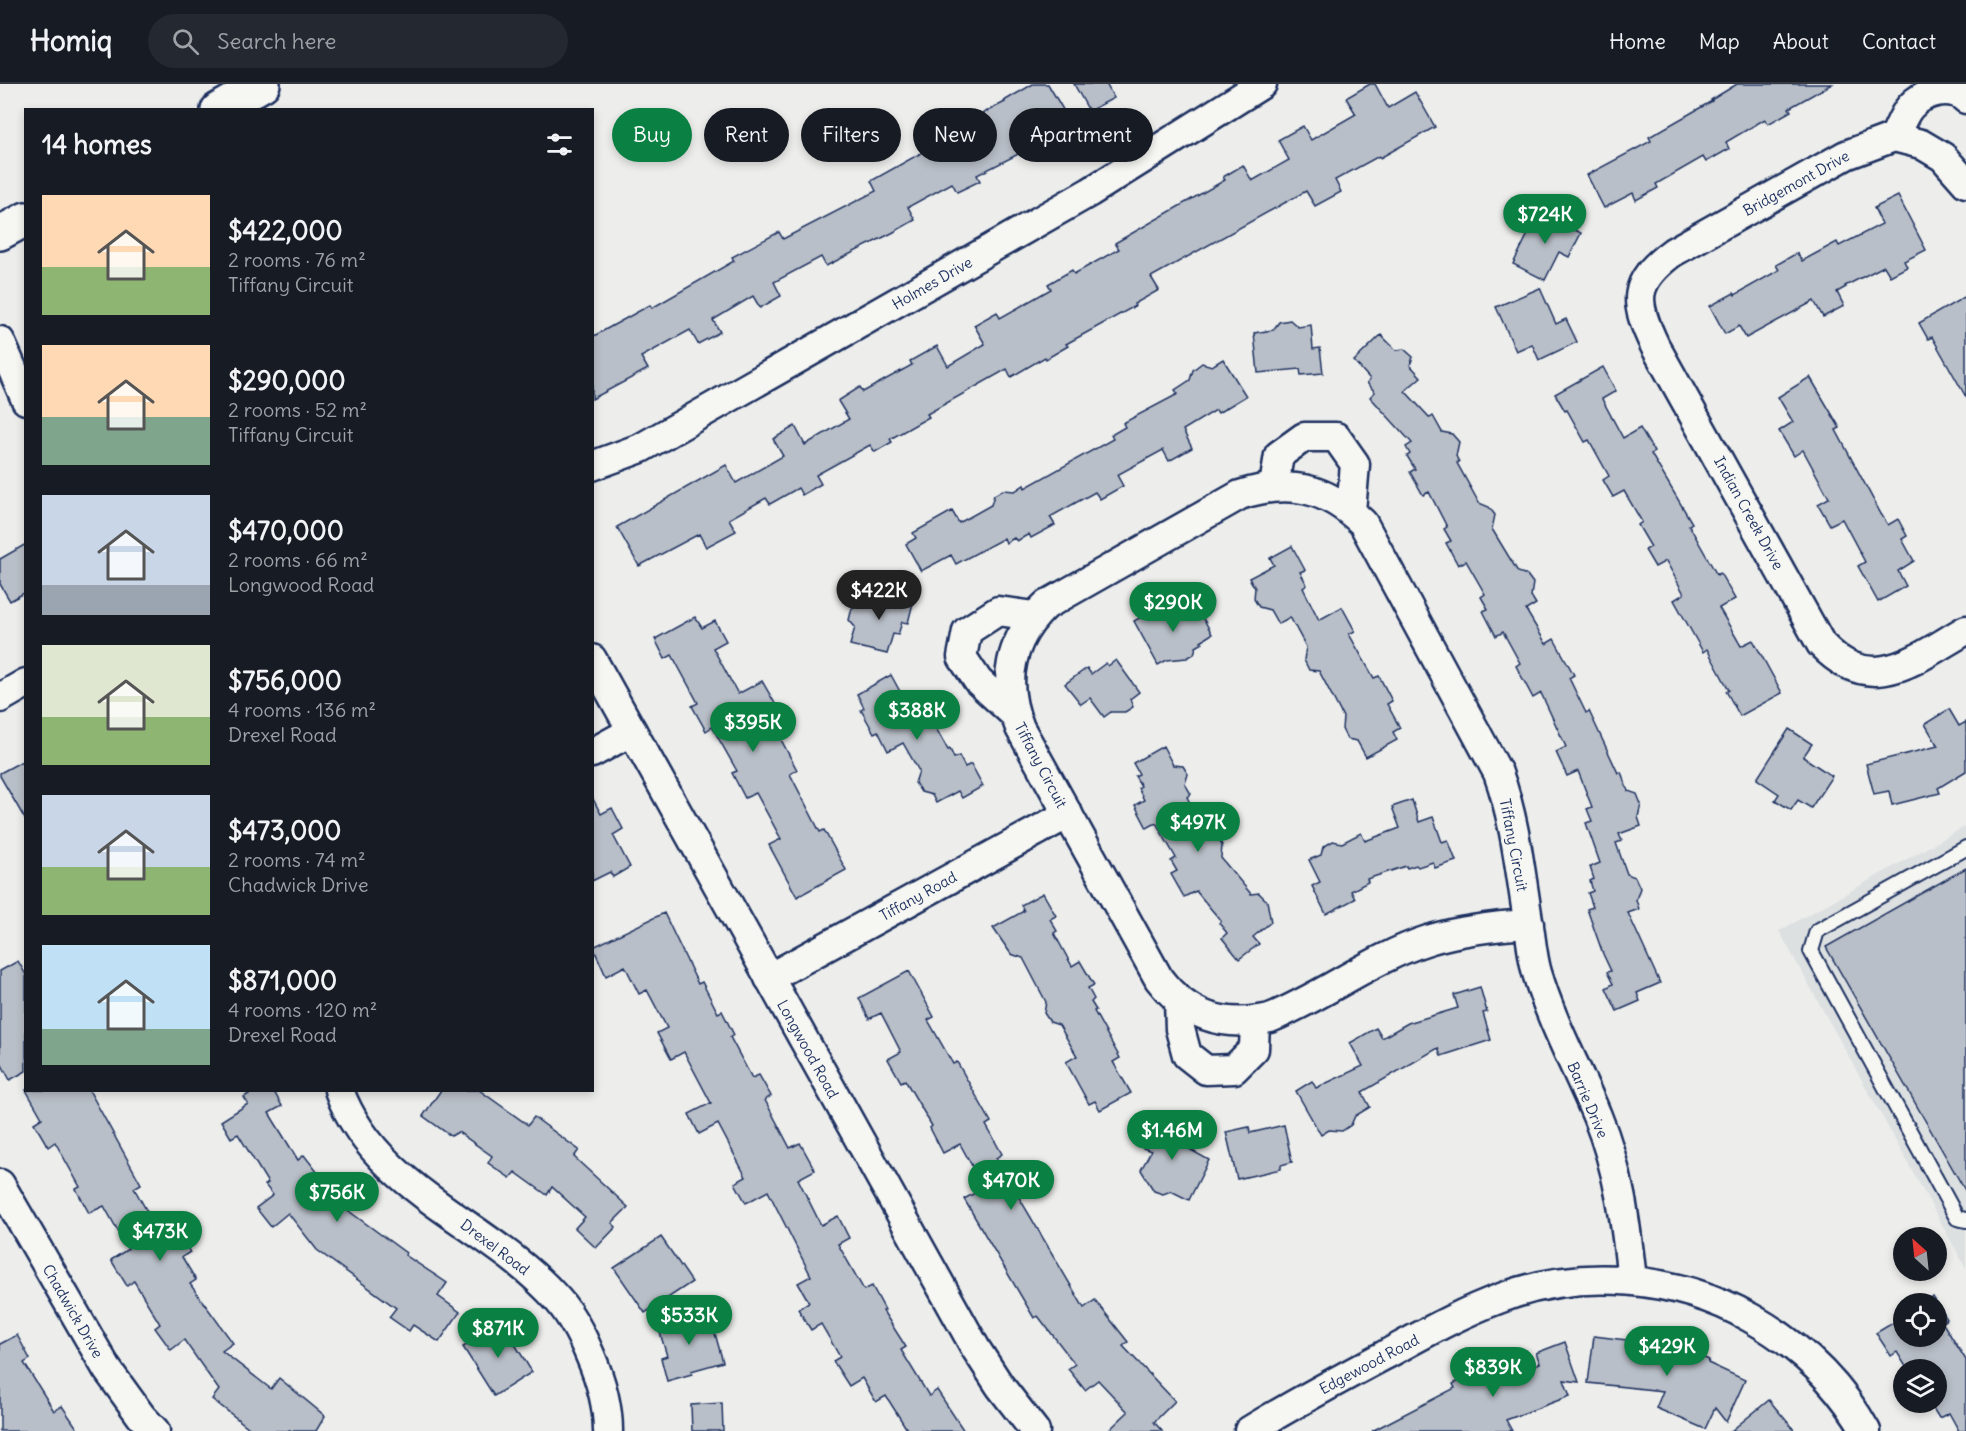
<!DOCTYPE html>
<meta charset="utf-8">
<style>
:root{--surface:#171b24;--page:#242831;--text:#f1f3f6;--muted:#9ea1a6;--line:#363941;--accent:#0b8043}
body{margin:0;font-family:Delius,sans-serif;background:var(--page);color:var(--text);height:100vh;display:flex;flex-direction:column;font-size:22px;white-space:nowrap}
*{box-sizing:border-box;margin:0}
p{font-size:20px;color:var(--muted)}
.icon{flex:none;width:33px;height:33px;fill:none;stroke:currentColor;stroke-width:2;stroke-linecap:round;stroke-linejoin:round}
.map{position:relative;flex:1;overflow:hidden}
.sheet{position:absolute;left:24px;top:24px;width:570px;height:984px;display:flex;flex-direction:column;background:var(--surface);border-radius:0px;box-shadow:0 3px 9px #0003}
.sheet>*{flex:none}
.guide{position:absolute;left:612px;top:24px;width:570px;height:54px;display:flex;gap:12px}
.needle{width:39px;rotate:333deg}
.buttons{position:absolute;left:1893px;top:1143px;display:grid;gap:12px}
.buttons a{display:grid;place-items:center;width:54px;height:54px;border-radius:50%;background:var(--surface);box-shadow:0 3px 9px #0003;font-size:30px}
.price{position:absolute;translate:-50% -51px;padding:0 14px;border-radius:21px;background:var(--accent);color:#fff;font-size:20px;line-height:39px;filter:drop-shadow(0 2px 3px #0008)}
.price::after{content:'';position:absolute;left:50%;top:36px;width:18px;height:14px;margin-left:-9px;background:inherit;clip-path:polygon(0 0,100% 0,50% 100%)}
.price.selected{background:#222;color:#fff}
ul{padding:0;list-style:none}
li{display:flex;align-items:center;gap:18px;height:150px;padding:0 18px}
li span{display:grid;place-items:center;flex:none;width:168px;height:120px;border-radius:0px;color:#555}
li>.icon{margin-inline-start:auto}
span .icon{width:72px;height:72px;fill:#fffc;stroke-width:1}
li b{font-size:26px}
h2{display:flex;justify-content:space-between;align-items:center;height:72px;padding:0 18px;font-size:26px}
.chip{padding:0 21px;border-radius:27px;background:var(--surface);box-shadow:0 3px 9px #0003;font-size:21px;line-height:54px}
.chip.selected{background:var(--accent);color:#fff}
header{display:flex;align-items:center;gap:36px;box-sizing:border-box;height:84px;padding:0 30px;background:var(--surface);border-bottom:2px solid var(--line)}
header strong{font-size:28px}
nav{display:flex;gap:33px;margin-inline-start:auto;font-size:21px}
.search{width:420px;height:54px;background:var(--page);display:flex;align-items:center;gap:15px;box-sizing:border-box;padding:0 21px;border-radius:33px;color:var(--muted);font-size:22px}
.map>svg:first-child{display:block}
</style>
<header>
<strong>Homiq</strong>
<div class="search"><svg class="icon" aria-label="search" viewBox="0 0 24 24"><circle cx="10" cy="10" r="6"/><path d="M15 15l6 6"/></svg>Search here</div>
<nav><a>Home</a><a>Map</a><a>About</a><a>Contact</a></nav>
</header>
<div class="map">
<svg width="1966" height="1347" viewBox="0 0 1966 1347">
<rect width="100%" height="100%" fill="#edeeec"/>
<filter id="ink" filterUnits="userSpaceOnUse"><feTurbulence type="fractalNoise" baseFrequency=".0167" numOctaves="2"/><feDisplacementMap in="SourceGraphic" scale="12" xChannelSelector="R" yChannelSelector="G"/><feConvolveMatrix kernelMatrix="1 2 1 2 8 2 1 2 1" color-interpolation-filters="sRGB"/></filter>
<g filter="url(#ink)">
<polygon fill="#dde0e1" points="1966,742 1966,1184 1779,847"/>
<g fill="#b9bfc8" stroke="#1b2f5e" stroke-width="1.5">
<polygon points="1033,0 1048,0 1065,29 1045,41 1053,54 1032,67 1030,64 977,91 980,97 957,108 952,99 908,123 915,136 892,149 826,182 821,173 774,198 781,212 760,224 753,212 713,236 720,248 698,260 690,246 641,273 648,285 592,315 592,253 650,221 652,224 734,177 732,173 779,148 783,155 876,107 871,97 939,59 937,56 966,42 964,39 1005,18 1004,17"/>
<polygon points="1074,0 1106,0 1114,14 1089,27"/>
<polygon points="1370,0 1375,0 1388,24 1415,8 1435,43 1380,74 1379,72 1335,96 1341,108 1315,122 1306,107 1151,193 1159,206 1134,220 1135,222 1066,260 1068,262 1046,275 1045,273 1011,293 1007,285 927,330 929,333 890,355 892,358 875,368 870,361 816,391 821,400 802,411 798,404 770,420 766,414 729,435 736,447 706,463 699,450 639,482 617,443 726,381 736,399 783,372 773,355 795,342 805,361 849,335 838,317 860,303 863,308 912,281 910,277 937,262 948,282 985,260 974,241 997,228 1000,234 1051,205 1048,200 1072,186 1074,190 1119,165 1115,159 1225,96 1223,93 1243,81 1252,97 1289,76 1278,56 1303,42 1311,56 1356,30 1346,14"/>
<polygon points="1737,0 1832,0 1789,24 1791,27 1768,40 1765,35 1726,58 1729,65 1706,78 1703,73 1656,100 1658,104 1636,116 1633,109 1604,124 1587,91 1651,57 1649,53 1712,17 1711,16"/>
<polygon points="1898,112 1926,166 1904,177 1907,183 1890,192 1884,182 1845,202 1846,203 1837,208 1844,222 1823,233 1814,217 1746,254 1739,242 1725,250 1710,222 1734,209 1735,211 1779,186 1776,181 1797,169 1802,177 1837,158 1839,162 1882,140 1874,124"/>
<polygon points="1535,127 1581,149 1569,173 1559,168 1545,196 1513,180 1530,146 1527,144"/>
<polygon points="1540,204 1556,240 1566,235 1577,258 1539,276 1532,260 1516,267 1496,223"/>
<polygon points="1966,212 1966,313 1932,253 1928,255 1919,239"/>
<polygon points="1290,236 1298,243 1311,241 1313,265 1320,264 1323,289 1301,291 1300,285 1258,289 1254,249 1273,246 1279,238"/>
<polygon points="1381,251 1396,266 1404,265 1413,273 1410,281 1421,293 1405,307 1430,334 1433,332 1442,348 1452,350 1459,358 1456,372 1459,378 1457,379 1479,419 1489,423 1495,431 1492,445 1518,488 1527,491 1533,499 1531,512 1536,520 1526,526 1546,560 1554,555 1574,591 1569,594 1586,629 1589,627 1618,689 1621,688 1628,707 1637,710 1641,720 1638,733 1641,742 1619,750 1622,757 1616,759 1627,790 1635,793 1640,804 1636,816 1639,825 1628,829 1660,899 1637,909 1640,917 1617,927 1606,904 1613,900 1607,888 1611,887 1603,870 1587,825 1593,823 1588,809 1593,807 1590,797 1594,795 1590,783 1600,779 1586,739 1592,737 1587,725 1592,723 1578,687 1567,692 1556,668 1566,663 1541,609 1533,614 1516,582 1520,579 1503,548 1496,552 1483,527 1488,525 1481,513 1485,510 1466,477 1458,481 1446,459 1451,457 1444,445 1447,443 1429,408 1423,411 1410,388 1415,385 1407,372 1410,370 1406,363 1412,359 1370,313 1375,308 1367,299 1370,295 1354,277"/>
<polygon points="1223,275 1246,312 1218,329 1216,326 1183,346 1192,364 1169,377 1163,366 1117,391 1123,402 1100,415 1095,408 1050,433 1055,441 1031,454 1029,450 1017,457 1014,454 1006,459 1004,454 956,480 951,471 921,487 906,460 916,454 913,449 952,427 959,439 991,421 994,411 1003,406 1015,407 1024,401 1025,404 1113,355 1111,351 1125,343 1123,339 1178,310 1175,306 1190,296 1193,286 1202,279 1212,282"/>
<polygon points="1603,283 1616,307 1602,315 1623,354 1640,344 1654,368 1651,370 1692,439 1689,441 1717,491 1720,489 1735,515 1719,524 1741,562 1753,556 1782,609 1740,632 1726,607 1729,606 1707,565 1703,568 1674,516 1684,510 1666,477 1655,483 1645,466 1651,463 1638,441 1642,438 1624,407 1613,413 1603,396 1609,392 1589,356 1585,358 1567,326 1565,327 1555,310"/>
<polygon points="1810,293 1840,344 1836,346 1881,430 1888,441 1898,435 1907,452 1902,455 1914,477 1898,487 1906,502 1878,518 1858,482 1865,478 1842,435 1830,441 1818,420 1829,414 1803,366 1794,372 1779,347 1793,338 1778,313"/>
<polygon points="26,460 26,508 10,517 0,500 0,475"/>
<polygon points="1292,462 1305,486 1300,488 1307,501 1303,504 1319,536 1342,523 1355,547 1349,550 1374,594 1379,592 1392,617 1387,620 1400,644 1393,648 1397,656 1366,673 1357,657 1347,655 1342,645 1343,633 1319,587 1309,586 1304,576 1306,563 1290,533 1278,540 1270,526 1259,523 1254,515 1255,504 1249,494 1274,481 1270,474"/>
<polygon points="891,509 914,515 908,539 902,538 898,551 893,550 887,570 850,561 855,543 849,536 852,524 862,520 864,511 889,517"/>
<polygon points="1195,520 1212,550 1201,557 1203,559 1196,563 1194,570 1187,574 1167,576 1158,581 1134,537 1155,525 1159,532 1172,524 1174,528 1181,524 1183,527"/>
<polygon points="695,533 702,544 715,537 726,557 713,564 738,610 762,597 777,623 767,629 797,686 790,690 820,748 824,746 846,786 797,813 769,761 781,755 756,709 745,714 732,689 737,687 712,643 706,647 692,622 698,619 672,571 665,575 655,555"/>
<polygon points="1116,576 1139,608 1130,615 1133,623 1125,628 1111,628 1104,633 1090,614 1081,620 1065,600 1087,584 1091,590 1106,579 1108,582"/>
<polygon points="891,591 909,624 921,617 948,666 950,665 954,674 959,672 965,683 971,680 983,702 962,714 958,707 936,719 932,711 921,708 915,699 919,687 903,659 888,667 878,647 874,649 861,626 864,624 857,610"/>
<polygon points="1949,625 1959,642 1966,638 1966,687 1938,704 1940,709 1892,721 1889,707 1874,710 1866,680 1938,662 1925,640"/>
<polygon points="1789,645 1812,660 1803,673 1832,692 1811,724 1798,716 1791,726 1775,716 1779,710 1757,695"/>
<polygon points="1163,662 1173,681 1183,682 1188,690 1185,700 1191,710 1187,713 1206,750 1216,751 1222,761 1221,774 1251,810 1259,809 1267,817 1271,838 1253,853 1259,860 1239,875 1222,854 1227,849 1219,839 1221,837 1196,807 1184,813 1171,790 1177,787 1171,777 1176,774 1156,739 1147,744 1135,721 1144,716 1138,704 1141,702 1135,692 1139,690 1133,679"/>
<polygon points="26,675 26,737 0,692 0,689"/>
<polygon points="592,713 601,730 612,724 623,745 613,751 630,783 613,793 610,788 592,797"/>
<polygon points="1412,716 1419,738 1433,733 1442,758 1448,756 1456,777 1435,784 1433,778 1418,783 1416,781 1407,784 1406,782 1367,795 1368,798 1351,807 1355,815 1326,830 1312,802 1320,798 1309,776 1321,771 1323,763 1333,757 1342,759 1361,749 1365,757 1400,744 1392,723"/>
<polygon points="1966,784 1966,1108 1826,863"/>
<polygon points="1043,809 1056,832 1050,835 1057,847 1054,849 1072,882 1080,877 1094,901 1088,904 1094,915 1091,918 1096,926 1094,927 1120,974 1113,978 1131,1009 1100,1026 1095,1017 1089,1020 1066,978 1077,972 1059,941 1050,938 1044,929 1046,918 1023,874 1011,870 993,844 1024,827 1021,821"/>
<polygon points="664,829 698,900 702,898 718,929 722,927 734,951 730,953 752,994 759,991 771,1012 765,1016 790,1064 800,1059 815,1086 798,1095 821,1141 838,1132 849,1154 838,1160 864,1206 872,1202 885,1226 883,1227 906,1263 901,1266 929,1312 937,1306 964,1347 908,1347 886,1312 876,1318 862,1294 849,1302 833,1277 840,1273 821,1240 811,1246 798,1225 809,1218 798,1199 811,1192 768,1107 746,1119 735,1099 746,1093 718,1040 699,1050 689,1030 711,1019 684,968 671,975 657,949 667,944 647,906 639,910 625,882 606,892 593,863"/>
<polygon points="18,877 26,891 26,987 10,996 0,977 0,887"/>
<polygon points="909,887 934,933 928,936 953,980 957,978 991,1038 986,1041 1002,1070 996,1074 1084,1224 1095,1216 1128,1258 1123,1262 1175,1317 1154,1338 1162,1347 1108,1347 1128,1328 1098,1296 1085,1306 1068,1285 1075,1280 1038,1232 1034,1234 964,1115 984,1104 960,1060 943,1069 930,1044 932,1042 905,996 901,998 888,975 901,968 881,929 869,935 859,914"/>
<polygon points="1480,903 1487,928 1483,929 1491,956 1441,972 1438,964 1362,1008 1370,1023 1355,1032 1351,1041 1342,1047 1329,1046 1321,1051 1296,1007 1312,997 1316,1004 1363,982 1350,959 1376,944 1382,954 1408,939 1458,924 1454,911"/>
<polygon points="26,1006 89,1006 141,1100 134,1104 158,1147 172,1139 190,1168 182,1173 196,1196 190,1200 233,1259 222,1267 271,1305 279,1294 325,1332 316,1347 253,1347 212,1315 219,1306 184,1256 171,1266 155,1244 160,1240 134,1197 127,1202 111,1176 128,1165 104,1122 89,1129 76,1105 80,1103 55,1058 48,1063 34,1039 42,1034"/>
<polygon points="255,1006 273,1006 282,1022 269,1029 298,1076 304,1071 346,1125 406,1169 405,1171 447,1199 438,1212 460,1228 439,1258 413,1241 409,1247 389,1233 396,1224 317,1166 288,1129 271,1143 256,1124 273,1111 265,1101 268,1099 238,1050 231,1054 221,1037 248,1020 244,1013"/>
<polygon points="441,1006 479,1006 528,1041 534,1033 579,1066 574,1073 628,1123 612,1139 616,1143 596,1164 575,1144 585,1133 552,1103 547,1111 515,1088 510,1094 488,1079 492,1072 458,1048 451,1052 423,1032"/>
<polygon points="1161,1030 1186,1044 1178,1059 1209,1076 1189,1116 1171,1107 1163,1110 1154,1107 1141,1086 1151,1067 1143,1064"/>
<polygon points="1284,1041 1292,1078 1281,1081 1281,1085 1237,1095 1226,1048 1249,1043 1250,1049"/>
<polygon points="661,1153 692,1198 645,1229 614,1184"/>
<polygon points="1933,1213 1947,1235 1942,1238 1966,1276 1966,1347 1959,1347 1949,1329 1939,1334 1929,1318 1936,1318 1936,1286 1908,1286 1897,1268 1891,1272 1876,1249 1904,1232 1904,1252 1936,1252 1936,1220 1923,1220"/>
<polygon points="709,1228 723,1278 691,1287 692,1290 667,1297 661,1274 667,1272 658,1242"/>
<polygon points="502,1239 532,1288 494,1312 463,1263"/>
<polygon points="17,1251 30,1275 24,1279 54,1327 62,1322 79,1347 0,1347 0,1260"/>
<polygon points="1594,1252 1676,1262 1709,1276 1708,1279 1745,1296 1726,1338 1715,1324 1705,1345 1656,1324 1663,1307 1588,1299"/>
<polygon points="1565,1258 1579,1298 1564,1296 1570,1312 1506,1336 1512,1347 1372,1347 1455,1304 1453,1300 1479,1286 1486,1300 1540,1279 1536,1269"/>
<polygon points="1769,1316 1795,1347 1731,1347"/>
<polygon points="722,1319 723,1347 692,1347 691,1321"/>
</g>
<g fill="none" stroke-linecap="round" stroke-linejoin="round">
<g stroke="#1b2f5e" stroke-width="18">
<polyline id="service" points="1966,764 1817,847 1811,867 1957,1134 1966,1136"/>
</g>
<g stroke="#1b2f5e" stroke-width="33">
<g id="minor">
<path d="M1894 53C1899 44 1903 31 1910 23 1923 8 1951 0 1966 15"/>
<path d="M1966 99 1943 73 1921 60 1894 53 1846 71 1673 168C1631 199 1634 218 1655 262L1821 560C1872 614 1915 575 1966 546"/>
<polyline points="0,257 26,316"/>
<polyline points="592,382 641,364 1090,108 1262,0"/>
<polyline points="1274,402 1279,371 1304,353 1336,353 1355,380 1351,427"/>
<polyline points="592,575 976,1265 1000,1302 1035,1347"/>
<polyline points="0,614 26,599"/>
<polyline points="1014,630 978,597 962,573 967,547 998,527 1034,532"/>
<polyline points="592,669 632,647"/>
<path d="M1529 840C1494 842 1461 846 1428 856 1372 874 1324 912 1270 934 1224 944 1188 933 1159 895L1020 644C1001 598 1009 556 1046 521L1240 411C1289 395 1326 403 1363 439L1498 689C1515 736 1520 786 1528 836 1531 853 1532 872 1537 889 1552 939 1577 984 1597 1032 1619 1085 1626 1140 1632 1196"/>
<polyline points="769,894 1068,730"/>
<polyline points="1179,916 1180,945 1187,971 1206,986 1234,985 1254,965 1255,937"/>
<path d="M339 1006C375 1107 492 1140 558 1216 572 1232 582 1252 590 1271 600 1294 608 1322 608 1347"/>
<polyline points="0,1100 107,1285 141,1332 155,1347"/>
<path d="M1249 1347C1293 1320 1338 1296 1383 1272 1422 1251 1460 1229 1501 1214 1581 1183 1677 1192 1751 1234 1799 1261 1839 1299 1866 1347"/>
</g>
</g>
<g stroke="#1b2f5e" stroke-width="38">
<g id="secondary">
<polyline points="218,26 263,0"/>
<polyline points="0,149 26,135"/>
</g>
</g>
<use href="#service" stroke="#f6f6f2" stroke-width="14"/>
<use href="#minor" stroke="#f6f6f2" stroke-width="28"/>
<use href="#secondary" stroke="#f6f6f2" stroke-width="33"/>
</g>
</g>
<g text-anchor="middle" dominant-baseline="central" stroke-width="5" stroke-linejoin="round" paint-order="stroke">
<g font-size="15" fill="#1b2f5e" stroke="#f6f6f2">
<text transform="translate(1796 99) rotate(-29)">Bridgemont Drive</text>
<text transform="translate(932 199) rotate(-30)">Holmes Drive</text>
<text transform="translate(1749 429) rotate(61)">Indian Creek Drive</text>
<text transform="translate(1041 681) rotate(62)">Tiffany Circuit</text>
<text transform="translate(1514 761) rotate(79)">Tiffany Circuit</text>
<text transform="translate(918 812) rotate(-29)">Tiffany Road</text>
<text transform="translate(808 965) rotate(61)">Longwood Road</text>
<text transform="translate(1588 1016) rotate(67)">Barrie Drive</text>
<text transform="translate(495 1163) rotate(37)">Drexel Road</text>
<text transform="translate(73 1227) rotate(60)">Chadwick Drive</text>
<text transform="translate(1369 1280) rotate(-28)">Edgewood Road</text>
</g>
</g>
</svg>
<div class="buttons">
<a><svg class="needle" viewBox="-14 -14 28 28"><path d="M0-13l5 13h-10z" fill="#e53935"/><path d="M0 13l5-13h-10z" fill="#9ea1a6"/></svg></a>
<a><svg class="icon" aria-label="locate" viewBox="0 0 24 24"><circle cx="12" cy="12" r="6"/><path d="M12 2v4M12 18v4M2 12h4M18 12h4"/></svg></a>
<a><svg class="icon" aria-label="layers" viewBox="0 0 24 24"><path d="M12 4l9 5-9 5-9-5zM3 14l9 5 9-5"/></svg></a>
</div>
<b class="price" style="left:1545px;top:161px">$724K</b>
<b class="price selected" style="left:879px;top:537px">$422K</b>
<b class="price" style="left:1173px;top:549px">$290K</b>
<b class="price" style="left:917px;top:657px">$388K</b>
<b class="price" style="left:753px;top:669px">$395K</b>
<b class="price" style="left:1198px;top:769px">$497K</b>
<b class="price" style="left:1172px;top:1077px">$1.46M</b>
<b class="price" style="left:1011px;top:1127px">$470K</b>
<b class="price" style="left:337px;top:1139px">$756K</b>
<b class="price" style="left:160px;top:1178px">$473K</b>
<b class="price" style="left:689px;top:1262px">$533K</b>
<b class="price" style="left:498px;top:1275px">$871K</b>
<b class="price" style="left:1667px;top:1293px">$429K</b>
<b class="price" style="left:1493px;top:1314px">$839K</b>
<div class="guide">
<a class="chip selected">Buy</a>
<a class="chip">Rent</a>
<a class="chip">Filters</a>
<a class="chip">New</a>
<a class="chip">Apartment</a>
</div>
<section class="sheet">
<h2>14 homes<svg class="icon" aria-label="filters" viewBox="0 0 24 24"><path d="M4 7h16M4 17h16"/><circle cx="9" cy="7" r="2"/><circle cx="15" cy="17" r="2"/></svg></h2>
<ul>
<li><span style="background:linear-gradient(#ffd9b3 60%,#8fb573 0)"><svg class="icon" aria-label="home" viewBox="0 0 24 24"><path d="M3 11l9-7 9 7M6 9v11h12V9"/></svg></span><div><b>$422,000</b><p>2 rooms · 76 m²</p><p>Tiffany Circuit</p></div></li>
<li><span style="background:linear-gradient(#ffd9b3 60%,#7fa58c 0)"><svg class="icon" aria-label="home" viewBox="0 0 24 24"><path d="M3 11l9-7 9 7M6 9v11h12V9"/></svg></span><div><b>$290,000</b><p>2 rooms · 52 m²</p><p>Tiffany Circuit</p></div></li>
<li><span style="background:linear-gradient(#c9d6e8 75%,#9aa5b1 0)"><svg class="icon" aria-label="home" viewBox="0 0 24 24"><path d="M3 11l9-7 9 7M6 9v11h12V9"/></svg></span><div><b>$470,000</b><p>2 rooms · 66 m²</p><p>Longwood Road</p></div></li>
<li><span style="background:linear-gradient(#dfe7d0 60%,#8fb573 0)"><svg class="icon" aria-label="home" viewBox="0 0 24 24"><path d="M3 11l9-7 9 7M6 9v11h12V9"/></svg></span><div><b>$756,000</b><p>4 rooms · 136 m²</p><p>Drexel Road</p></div></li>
<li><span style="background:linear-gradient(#c9d6e8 60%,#8fb573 0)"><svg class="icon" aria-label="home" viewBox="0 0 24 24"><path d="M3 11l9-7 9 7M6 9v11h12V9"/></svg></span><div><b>$473,000</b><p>2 rooms · 74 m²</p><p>Chadwick Drive</p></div></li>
<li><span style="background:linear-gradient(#bfe0f5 70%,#7fa58c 0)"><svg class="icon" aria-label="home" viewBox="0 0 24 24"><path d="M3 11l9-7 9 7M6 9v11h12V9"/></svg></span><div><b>$871,000</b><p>4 rooms · 120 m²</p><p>Drexel Road</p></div></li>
</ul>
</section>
</div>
